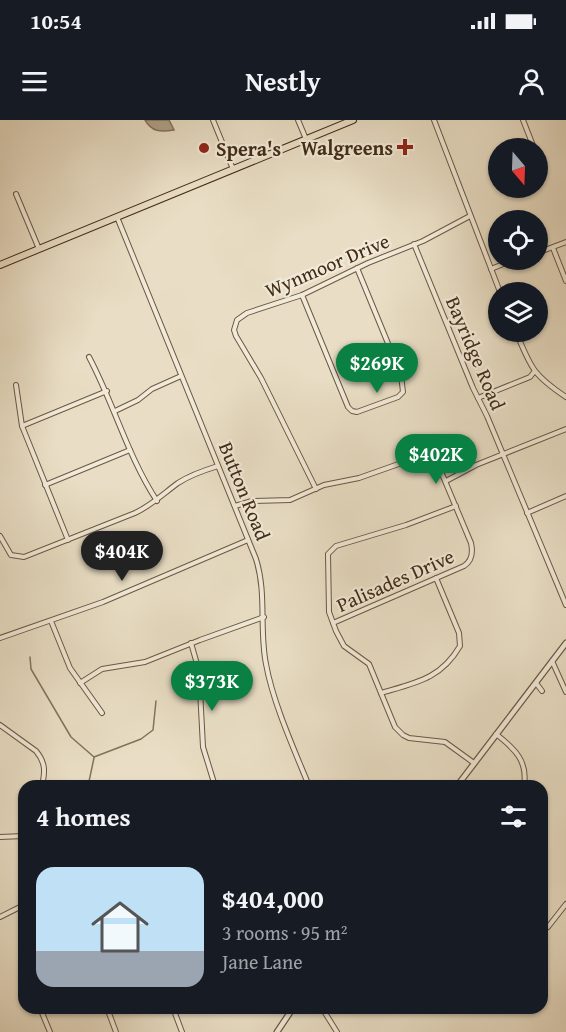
<!DOCTYPE html>
<meta charset="utf-8">
<style>
:root{--surface:#171b24;--page:#20242c;--text:#f1f3f6;--muted:#9ea1a6;--line:#363941;--accent:#0b8043}
body{margin:0;font-family:"Gentium Book Plus",serif;background:var(--page);color:var(--text);height:100vh;display:flex;flex-direction:column;font-size:22px;white-space:nowrap}
*{box-sizing:border-box;margin:0}
p{font-size:20px;color:var(--muted)}
.icon{flex:none;width:33px;height:33px;fill:none;stroke:currentColor;stroke-width:2;stroke-linecap:round;stroke-linejoin:round}
.map{position:relative;flex:1;overflow:hidden}
.panel{position:absolute;left:18px;top:660px;width:530px;height:234px;display:flex;flex-direction:column;background:var(--surface);border-radius:18px;box-shadow:0 2px 4px #0004}
.panel>*{flex:none}
.needle{width:39px;rotate:161deg}
.fabs{position:absolute;left:488px;top:18px;display:grid;gap:12px}
.fabs a{display:grid;place-items:center;width:60px;height:60px;border-radius:50%;background:var(--surface);box-shadow:0 2px 4px #0004;font-size:30px}
.price{position:absolute;translate:-50% -51px;padding:0 14px;border-radius:21px;background:var(--accent);color:#fff;font-size:20px;line-height:39px;filter:drop-shadow(0 2px 3px #0008)}
.price::after{content:'';position:absolute;left:50%;top:36px;width:18px;height:14px;margin-left:-9px;background:inherit;clip-path:polygon(0 0,100% 0,50% 100%)}
.price.selected{background:#222;color:#fff}
ul{padding:0;list-style:none}
li{display:flex;align-items:center;gap:18px;height:150px;padding:0 18px}
li+li{border-top:2px solid var(--line)}
li span{display:grid;place-items:center;flex:none;width:168px;height:120px;border-radius:18px;color:#555}
li>.icon{margin-inline-start:auto}
span .icon{width:72px;height:72px;fill:#fffc;stroke-width:1}
li b{font-size:26px}
h2{display:flex;justify-content:space-between;align-items:center;height:72px;padding:0 18px;font-size:26px}
.status{display:flex;justify-content:space-between;align-items:center;height:42px;padding:0 30px;background:var(--surface);direction:ltr}
.status svg{height:16px;fill:currentColor}
header{display:flex;justify-content:space-between;align-items:center;height:78px;padding:0 18px;background:var(--surface);font-size:27px;font-weight:600}
.map>svg:first-child{display:block}
</style>
<div class="status"><b>10:54</b><svg viewBox="0 0 49 12"><path d="M0 12V9h3v3zM5 12V6h3v6zM10 12V3h3v9zM15 12V0h3v12zM26 1h20v11H26zM47 4h2v5h-2z"/></svg></div>
<header><svg class="icon" aria-label="menu" viewBox="0 0 24 24"><path d="M4 6h16M4 12h16M4 18h16"/></svg>Nestly<svg class="icon" aria-label="person" viewBox="0 0 24 24"><circle cx="12" cy="8" r="4"/><path d="M4 21q1-7 8-7t8 7"/></svg></header>
<div class="map">
<svg width="566" height="912" viewBox="0 0 566 912">
<rect width="100%" height="100%" fill="#e9dec5"/>
<filter id="stains"><feTurbulence type="fractalNoise" baseFrequency=".00333" numOctaves="4"/><feColorMatrix values="0 0 0 0 .2 0 0 0 0 .09 0 0 0 0 .02 0 0 0 .5 -.17"/></filter>
<radialGradient id="worn" r=".72"><stop offset=".6" stop-color="#630" stop-opacity="0"/><stop offset="1" stop-color="#630" stop-opacity=".3"/></radialGradient>
<path fill="#b0a18a" stroke="#84725c" stroke-width="1.5" d="M145 0H169L174 10C160 12 152 12 145 0Z"/>
<g fill="none" stroke-linecap="round" stroke-linejoin="round">
<g stroke="#84725c" stroke-width="1.5">
<polyline points="30,537 31,549 71,617 94,637"/>
<polyline points="94,637 141,619 153,610 156,581"/>
<polyline points="88,666 94,638"/>
</g>
<g stroke="#6b5842" stroke-width="6">
<g id="minor">
<polyline points="213,0 233,49"/>
<polyline points="298,0 306,19"/>
<polyline points="434,0 500,172"/>
<polyline points="523,0 534,28"/>
<polyline points="537,35 544,53"/>
<polyline points="16,74 39,129"/>
<path d="M117 97 256 439C267 474 259 509 266 544 273 583 294 629 309 666"/>
<polyline points="414,124 473,268 487,296 566,485"/>
<polyline points="553,128 566,161"/>
<polyline points="537,133 566,122"/>
<polyline points="491,149 513,140"/>
<polyline points="302,175 348,287 352,291 357,292 398,277 403,272 401,255 357,148"/>
<path d="M516 212C531 248 533 255 566 277"/>
<path d="M89 237C114 284 128 337 157 381"/>
<polyline points="16,265 22,306 68,420"/>
<polyline points="478,278 530,257 534,252"/>
<polyline points="115,291 138,280 152,269 181,256"/>
<polyline points="22,306 107,271"/>
<polyline points="446,361 476,345 566,309"/>
<polyline points="45,365 130,330"/>
<polyline points="316,369 261,258 236,216 234,210 237,200 247,193 302,175 368,143 423,121 470,96"/>
<path d="M235 386 252 381 290 380 324 365 359 358 424 335 431 336 437 342 471 423C473 432 472 441 464 446L333 503"/>
<polyline points="456,386 406,405 336,426 328,434 329,492 336,511 344,526 369,544 395,607 403,615 409,618 445,622 474,643"/>
<polyline points="527,393 566,376"/>
<path d="M0 416 11 435 24 437 135 393C152 385 163 374 178 363 190 355 205 350 218 346"/>
<polyline points="51,501 70,548 102,593"/>
<polyline points="0,518 103,482 248,420"/>
<polyline points="191,523 199,551 203,627 215,666"/>
<polyline points="552,541 566,572"/>
<polyline points="80,563 102,549 145,542 200,520 264,497"/>
<polyline points="536,563 542,571"/>
<path d="M381 573C415 563 441 559 460 526L459 513 436 458"/>
<path d="M0 605 36 631C46 643 45 652 42 666"/>
<path d="M496 614C515 629 528 641 524 666"/>
<polyline points="0,717 24,716"/>
<polyline points="0,797 24,785"/>
<polyline points="542,810 548,807 566,784"/>
<polyline points="40,888 50,912"/>
<polyline points="107,888 116,912"/>
<polyline points="173,888 182,912"/>
<polyline points="322,888 337,912"/>
</g>
</g>
<g stroke="#6b5842" stroke-width="7">
<g id="tertiary">
<polyline points="457,666 566,523"/>
<polyline points="277,912 293,888"/>
</g>
</g>
<g stroke="#412b16" stroke-width="8">
<polyline id="primary" points="0,145 353,0"/>
</g>
<use href="#minor" stroke="#f1ead9" stroke-width="4"/>
<use href="#tertiary" stroke="#f1ead9" stroke-width="4.5"/>
<use href="#primary" stroke="#e9dec5" stroke-width="6"/>
</g>
<g fill="#8f2418" stroke="#f1ead9" stroke-width="2">
<path d="M402 18h6v6h6v6h-6v6h-6v-6h-6v-6h6z"/>
<circle cx="204" cy="28" r="6"/>
</g>
<g text-anchor="middle" dominant-baseline="central" stroke-width="4.5" stroke-linejoin="round" paint-order="stroke">
<g font-size="20" font-weight="bold" fill="#412b16" stroke="#f1ead9" text-anchor="end">
<text x="393" y="27">Walgreens</text>
<text x="216" y="28" text-anchor="start">Spera's</text>
</g>
<g font-size="20" fill="#412b16" stroke="#f1ead9">
<text transform="translate(327 145) rotate(-23)">Wynmoor Drive</text>
<text transform="translate(476 233) rotate(67)">Bayridge Road</text>
<text transform="translate(245 371) rotate(68)">Button Road</text>
<text transform="translate(395 460) rotate(-24)">Palisades Drive</text>
</g>
</g>
<rect width="100%" height="100%" filter="url(#stains)"/>
<rect width="100%" height="100%" fill="url(#worn)"/>
</svg>
<div class="fabs">
<a><svg class="needle" viewBox="-14 -14 28 28"><path d="M0-13l5 13h-10z" fill="#e53935"/><path d="M0 13l5-13h-10z" fill="#9ea1a6"/></svg></a>
<a><svg class="icon" aria-label="locate" viewBox="0 0 24 24"><circle cx="12" cy="12" r="6"/><path d="M12 2v4M12 18v4M2 12h4M18 12h4"/></svg></a>
<a><svg class="icon" aria-label="layers" viewBox="0 0 24 24"><path d="M12 4l9 5-9 5-9-5zM3 14l9 5 9-5"/></svg></a>
</div>
<b class="price" style="left:377px;top:274px">$269K</b>
<b class="price" style="left:436px;top:365px">$402K</b>
<b class="price selected" style="left:122px;top:462px">$404K</b>
<b class="price" style="left:212px;top:592px">$373K</b>
<section class="panel">
<h2>4 homes<svg class="icon" aria-label="filters" viewBox="0 0 24 24"><path d="M4 7h16M4 17h16"/><circle cx="9" cy="7" r="2"/><circle cx="15" cy="17" r="2"/></svg></h2>
<ul>
<li><span style="background:linear-gradient(#bfe0f5 70%,#9aa5b1 0)"><svg class="icon" aria-label="home" viewBox="0 0 24 24"><path d="M3 11l9-7 9 7M6 9v11h12V9"/></svg></span><div><b>$404,000</b><p>3 rooms · 95 m²</p><p>Jane Lane</p></div></li>
</ul>
</section>
</div>
